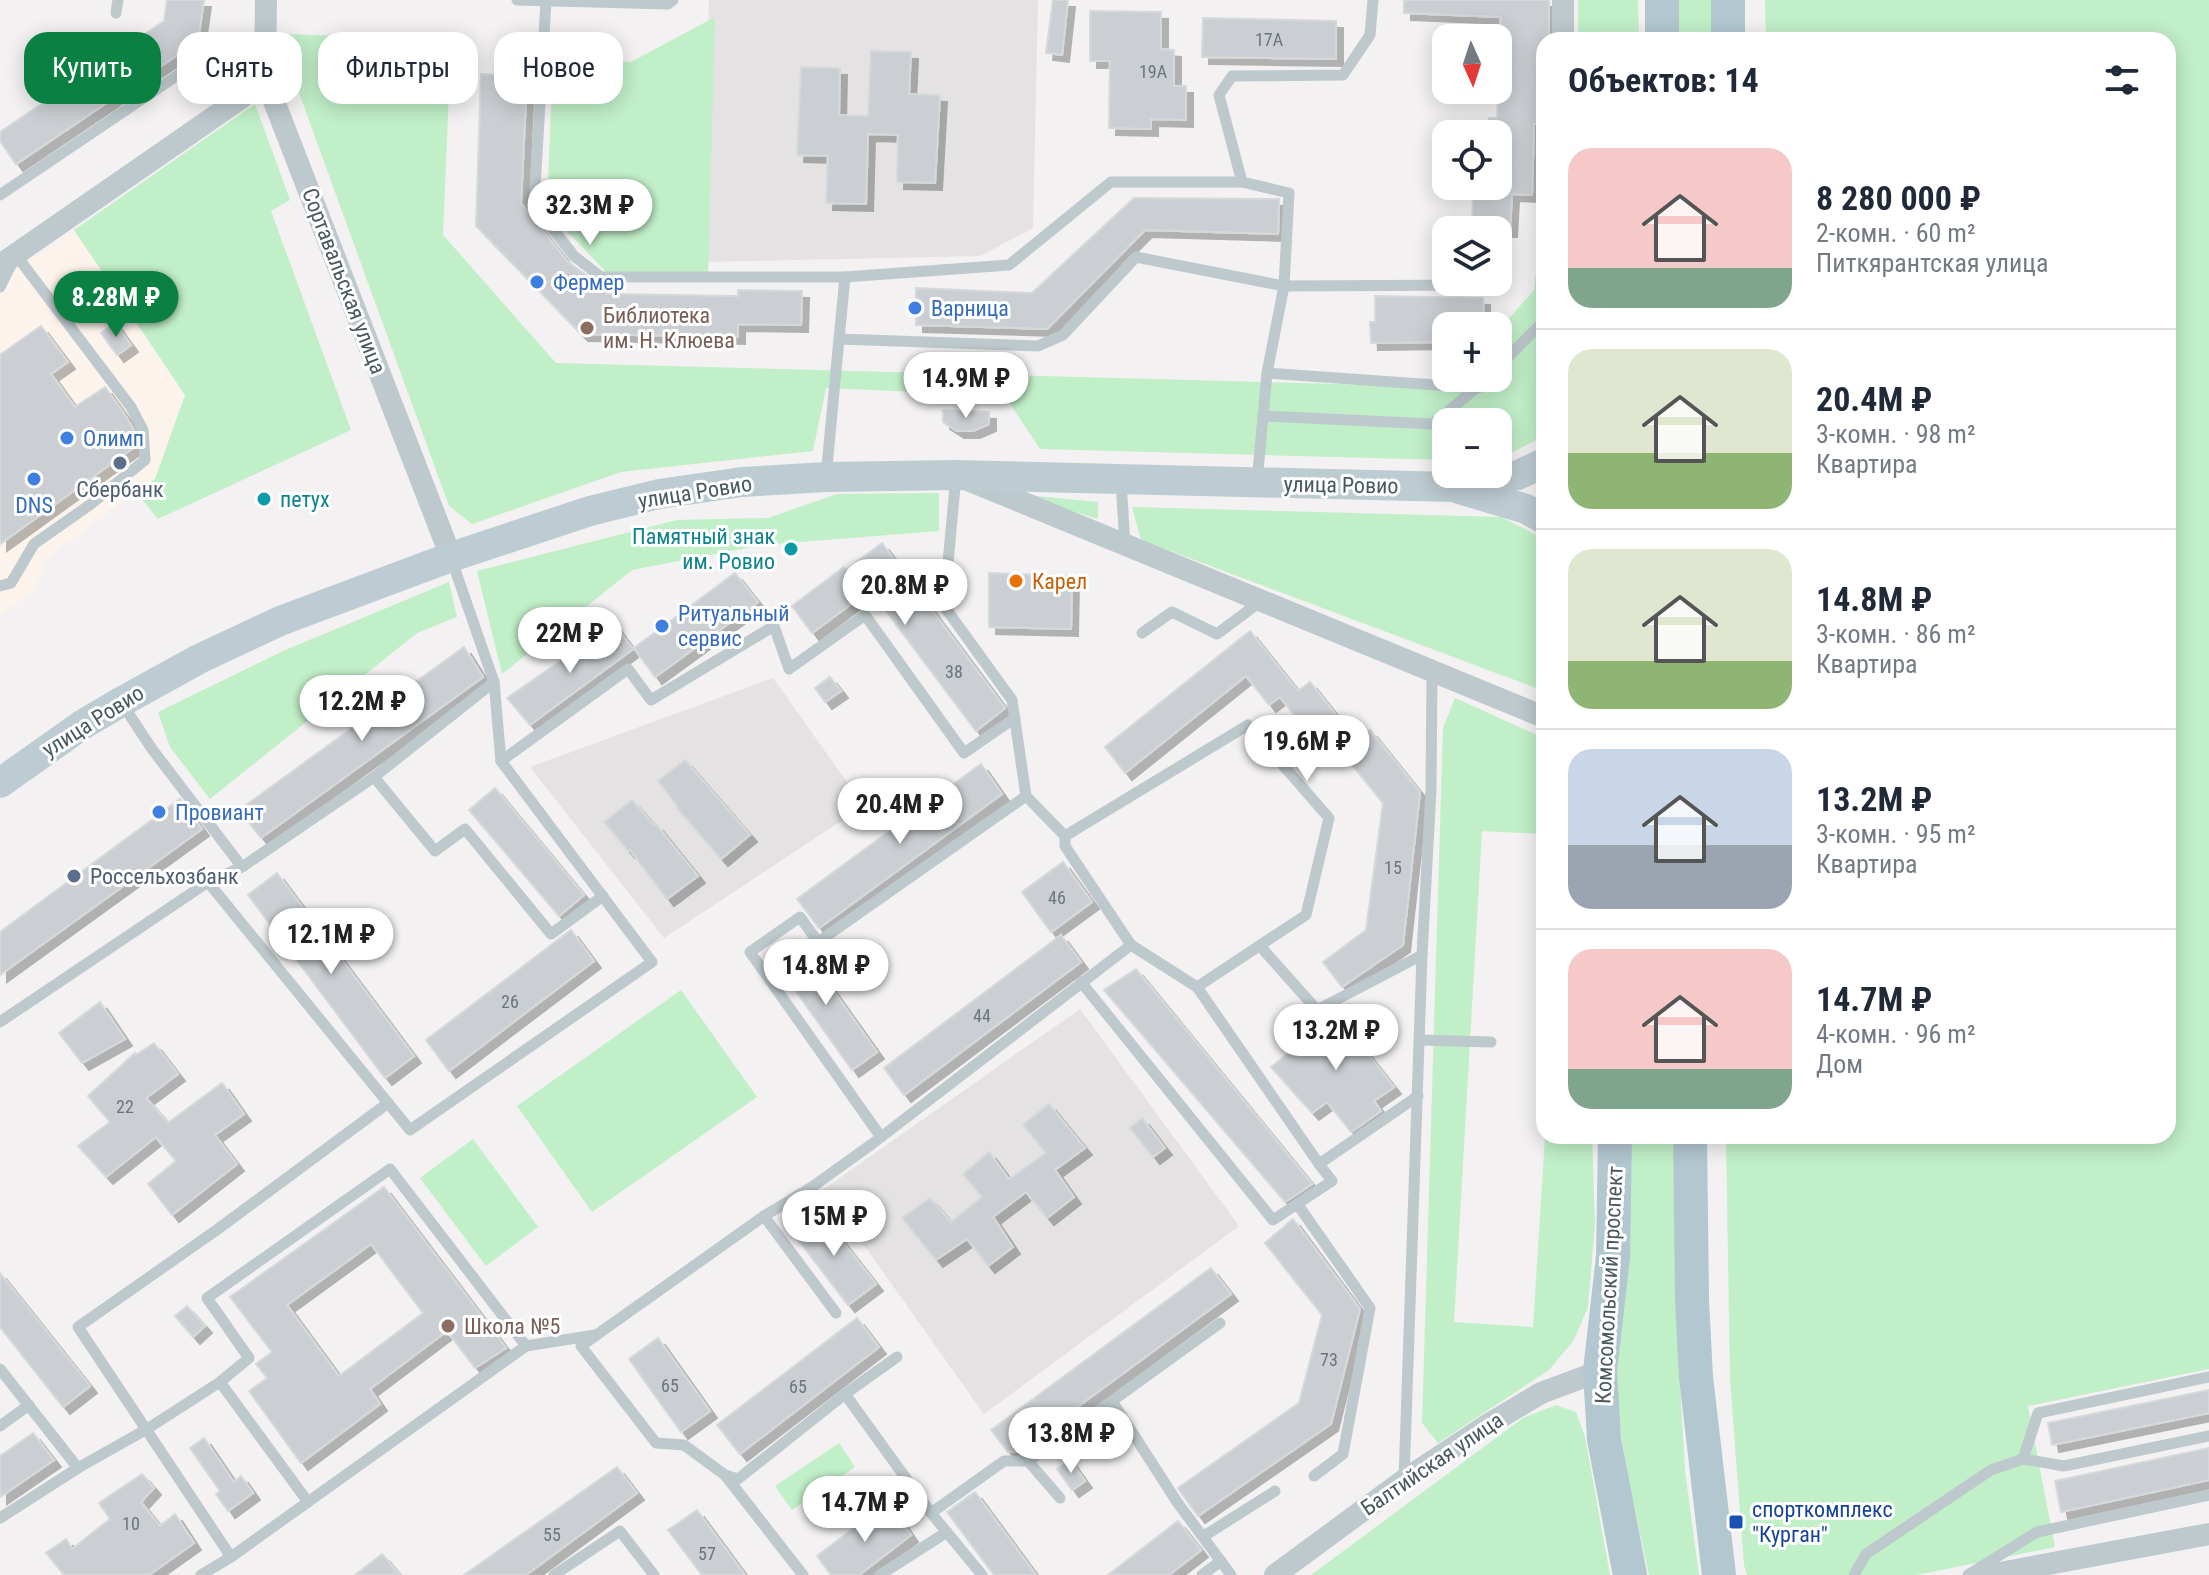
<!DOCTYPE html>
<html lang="ru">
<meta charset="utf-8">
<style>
:root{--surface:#fff;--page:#f6f6f7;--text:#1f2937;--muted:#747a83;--line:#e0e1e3;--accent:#0b8043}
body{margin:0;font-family:"Roboto Condensed",sans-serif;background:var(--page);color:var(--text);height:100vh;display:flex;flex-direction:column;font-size:30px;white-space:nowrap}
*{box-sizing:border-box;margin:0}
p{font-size:26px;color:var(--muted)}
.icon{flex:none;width:44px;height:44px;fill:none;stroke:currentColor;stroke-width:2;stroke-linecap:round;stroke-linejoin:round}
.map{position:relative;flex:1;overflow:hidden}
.drawer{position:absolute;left:1536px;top:32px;width:640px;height:1112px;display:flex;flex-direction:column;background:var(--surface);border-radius:24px;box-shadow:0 4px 20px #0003}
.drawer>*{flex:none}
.hud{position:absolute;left:24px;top:32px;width:760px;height:72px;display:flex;gap:16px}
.needle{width:52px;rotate:177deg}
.buttons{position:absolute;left:1432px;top:24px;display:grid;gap:16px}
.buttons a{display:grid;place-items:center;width:80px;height:80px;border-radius:16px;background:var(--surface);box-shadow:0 4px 20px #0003;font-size:40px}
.price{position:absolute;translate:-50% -68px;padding:0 18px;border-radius:28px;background:#fff;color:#222;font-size:26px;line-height:52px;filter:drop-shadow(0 2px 4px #0008)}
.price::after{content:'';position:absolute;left:50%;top:48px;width:24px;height:18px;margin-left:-12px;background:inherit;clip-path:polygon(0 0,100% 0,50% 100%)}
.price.on{background:var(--accent);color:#fff}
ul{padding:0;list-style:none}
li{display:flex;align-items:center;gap:24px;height:200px;padding:0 32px}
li+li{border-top:2px solid var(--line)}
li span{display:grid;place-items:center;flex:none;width:224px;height:160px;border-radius:24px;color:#555}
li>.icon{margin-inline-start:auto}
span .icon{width:96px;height:96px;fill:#fffc;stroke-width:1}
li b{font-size:34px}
h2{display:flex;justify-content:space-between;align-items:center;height:96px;padding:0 32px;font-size:34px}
.tag{padding:0 28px;border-radius:24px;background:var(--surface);box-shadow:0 4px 20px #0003;font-size:28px;line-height:72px}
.tag.on{background:var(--accent);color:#fff}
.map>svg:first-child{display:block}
</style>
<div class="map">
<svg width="2209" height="1575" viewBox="0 0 2209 1575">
<defs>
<filter id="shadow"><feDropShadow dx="7" dy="7" stdDeviation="0" flood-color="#0004"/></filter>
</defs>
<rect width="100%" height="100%" fill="#f3f1f2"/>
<polygon fill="#fcf4ec" points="74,230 185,395 155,479 46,559 34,592 0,614 0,281"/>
<g fill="#e4e2e3">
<polygon points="709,0 1038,0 1033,228 980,256 701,262"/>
<polygon points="773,678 864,806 664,938 530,767"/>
<polygon points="1080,1009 1239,1226 984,1414 824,1189"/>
</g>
<g fill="#c1efc8">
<polygon points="1578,0 1638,0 1639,40 1578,40"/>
<polygon points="1674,0 1715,0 1716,40 1675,40"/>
<polygon points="1765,0 2209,0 2209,1369 2028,1406 2055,1547 1917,1575 1747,1575 1744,1565 1730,1379 1726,1136 2168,1136 2168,40 1766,40"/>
<polygon points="715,17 708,276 606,272 547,210 553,57 631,62"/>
<polygon points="289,34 451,41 443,235 556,363 1449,387 1457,378 1498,378 1498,331 1534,290 1544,204 1544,436 1513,452 1498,455 1498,422 1446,422 1446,460 1040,449 1005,396 826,388 813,451 621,472 472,524 449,506 290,68"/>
<polygon points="255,104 290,200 271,211 351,430 158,519 136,492 155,479 185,395 74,230"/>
<polygon points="939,493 939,531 762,545 632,570 502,674 477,571 677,520 768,518 837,494"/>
<polygon points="1016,494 1098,502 1098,519"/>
<polygon points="1132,507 1501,517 1544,539 1544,691 1141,540"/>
<polygon points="449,582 457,617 417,633 210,799 170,747 158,712 283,651"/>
<polygon points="1455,698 1544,738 1544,834 1482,831 1454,1322 1533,1327 1545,1136 1592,1136 1595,1223 1588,1307 1574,1340 1549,1370 1438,1443 1422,1423 1443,728"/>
<polygon points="681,990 757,1097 592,1212 517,1106"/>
<polygon points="1627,1136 1673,1136 1676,1312 1685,1471 1699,1575 1649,1575 1628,1478 1616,1401"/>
<polygon points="473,1139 538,1227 486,1266 420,1178"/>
<polygon points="1556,1405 1576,1412 1585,1437 1610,1575 1311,1575 1523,1418"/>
<polygon points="839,1443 855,1467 792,1510 775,1486"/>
</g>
<g fill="#cbcfd3" stroke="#d5d9dc" stroke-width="2" fill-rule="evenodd" filter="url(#shadow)">
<polygon points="167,0 204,0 198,41 16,164 0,141 0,132 164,21"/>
<polygon points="1053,0 1068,0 1062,55 1046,53"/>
<polygon points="1404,0 1549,0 1549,40 1544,40 1544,124 1534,124 1532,195 1512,194 1510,230 1472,230 1473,192 1486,193 1486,186 1498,186 1498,134 1488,134 1489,118 1497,118 1501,17 1404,13"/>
<polygon points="1090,11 1161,12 1161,49 1174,50 1174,86 1186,86 1186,120 1151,119 1151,129 1109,128 1110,61 1090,61"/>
<polygon points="1203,18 1336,21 1336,59 1202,57"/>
<polygon points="871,51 911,52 909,94 940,95 935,183 897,182 898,135 868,134 866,204 826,203 828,156 797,155 801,67 840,68 839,115 868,116"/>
<polygon points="481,74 527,77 521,203 568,262 600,285 608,294 738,296 738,290 802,291 801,325 738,324 738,337 581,334 476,226"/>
<polygon points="1134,198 1279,199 1278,234 1145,230 1047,329 916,325 916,288 1032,293"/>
<polygon points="1375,296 1483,298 1484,326 1446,326 1446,342 1371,343 1370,322 1375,322"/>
<polygon points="115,323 131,345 117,355 101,333"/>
<polygon points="41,326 68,362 51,374 75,407 105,387 125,415 135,432 133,448 0,544 0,355"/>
<polygon points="943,410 989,412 989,424 973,431 957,431 943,422"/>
<polygon points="882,543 1005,708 976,731 870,590 812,633 792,606 844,567 846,570"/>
<polygon points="735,573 758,602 655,677 634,648"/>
<polygon points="989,573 1072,576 1071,629 989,627"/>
<polygon points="614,624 633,649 530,725 507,698"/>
<polygon points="1250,631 1298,691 1310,682 1357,741 1370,730 1420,792 1403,945 1342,987 1323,962 1366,930 1383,803 1339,749 1328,758 1280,697 1269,705 1246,676 1125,773 1105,747"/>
<polygon points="464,647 483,677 261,838 239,810"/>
<polygon points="830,677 841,691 825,702 815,688"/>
<polygon points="685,760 750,835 721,859 677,808 678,807 658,781"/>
<polygon points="981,764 1002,794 819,928 797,899"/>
<polygon points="495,788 584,895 559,916 469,810"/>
<polygon points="180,799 202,829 0,975 0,932"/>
<polygon points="632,800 654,825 656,824 698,876 667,899 630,850 628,851 604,822"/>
<polygon points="1063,862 1092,902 1051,932 1022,892"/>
<polygon points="277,873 414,1056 385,1078 248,895"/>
<polygon points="571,930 594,961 449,1071 426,1040"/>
<polygon points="1061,935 1081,962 904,1095 884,1068"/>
<polygon points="800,944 877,1052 852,1070 775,962"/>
<polygon points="1136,969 1312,1184 1285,1202 1104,990"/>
<polygon points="100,1002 125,1039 82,1063 59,1033"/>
<polygon points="1349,1004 1363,1021 1350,1031 1394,1087 1374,1101 1381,1111 1351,1132 1327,1102 1312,1113 1271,1067"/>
<polygon points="154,1043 178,1074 146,1098 168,1123 222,1083 244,1114 215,1135 237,1164 172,1215 148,1184 176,1161 156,1137 106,1177 78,1146 110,1122 88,1096 135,1053 136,1055"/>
<polygon points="1049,1104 1085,1148 1055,1170 1074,1197 1047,1218 1026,1192 993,1217 1013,1247 988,1266 967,1239 936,1260 902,1218 930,1198 951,1222 982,1197 963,1174 989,1152 1009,1179 1046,1153 1023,1125"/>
<polygon points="1142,1118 1165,1148 1153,1157 1130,1128"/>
<path d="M384 1187 506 1348 475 1368 447 1331 370 1389 380 1404 301 1463 249 1391 267 1378 256 1364 272 1352 230 1297ZM371 1244 423 1313 339 1376 287 1305Z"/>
<polygon points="819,1211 876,1284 848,1305 792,1232"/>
<polygon points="1293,1219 1360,1309 1331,1424 1198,1516 1178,1488 1299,1403 1322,1315 1265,1243"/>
<polygon points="1211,1268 1231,1294 1016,1452 1008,1452 991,1430"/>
<polygon points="0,1273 90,1386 63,1407 0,1327"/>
<polygon points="187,1306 205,1326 193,1337 175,1316"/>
<polygon points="857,1318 879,1347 740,1454 717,1425"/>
<polygon points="658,1338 710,1411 681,1432 629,1359"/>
<polygon points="2209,1390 2209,1413 2052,1445 2048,1423"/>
<polygon points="33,1433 54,1460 0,1497 0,1456"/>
<polygon points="204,1438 234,1482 241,1476 253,1493 228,1511 216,1494 220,1491 190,1448"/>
<polygon points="2209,1448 2209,1480 2061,1512 2055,1481"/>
<polygon points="1070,1460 1085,1481 1072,1490 1057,1469"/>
<polygon points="617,1467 637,1493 526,1575 464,1575"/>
<polygon points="142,1474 154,1488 141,1502 160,1526 175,1514 194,1543 149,1575 64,1575 46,1553 66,1539 72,1549 110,1519 99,1503"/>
<polygon points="975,1492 1036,1575 994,1575 947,1512"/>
<polygon points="888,1502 911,1535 859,1575 831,1575 817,1556"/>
<polygon points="697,1510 745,1575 702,1575 668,1530"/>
<polygon points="1178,1521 1201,1550 1169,1575 1108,1575"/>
<polygon points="382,1554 400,1575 355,1575"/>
</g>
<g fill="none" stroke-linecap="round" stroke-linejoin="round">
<g stroke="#bdc9cd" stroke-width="11">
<polyline points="517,0 668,4 673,0"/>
<polyline points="546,1 534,205 574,256 601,277 845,277 839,339"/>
<polyline points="116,13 118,0"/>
<polyline points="0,195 209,54"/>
<polyline points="845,277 1009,265 1111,182 1242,182"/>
<polyline points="0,287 16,255 131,407 143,430 145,460 91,504 34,544 11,583 0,586"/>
<polyline points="1498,367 1544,321"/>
<polyline points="1267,373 1478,388"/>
<polyline points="1263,416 1433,424 1488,378"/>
<polyline points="956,476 944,606 1012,700 1026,796 1065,836 1248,725 1329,818 1306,915 1197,987 1319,1164 1418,1096"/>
<polyline points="826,477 839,339 1038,346 1063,335 1136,257 1284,286 1481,285"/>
<polyline points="1121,480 1125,545"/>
<polyline points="1257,482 1267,373 1284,286 1289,193 1242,182 1219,95 1232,76 1343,75 1370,35 1373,0"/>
<polyline points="1142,633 1172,612 1217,634 1261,601"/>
<polyline points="501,761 628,669 651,700 774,626 789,669 865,615 964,753 1015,718"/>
<polyline points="374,777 435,851 465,829 551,934 603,896"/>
<polyline points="1065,836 1065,846 1131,945 1197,987"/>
<polyline points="242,867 374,777 494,682"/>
<polyline points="208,882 388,1103 218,1229 78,1327 231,1557"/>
<polyline points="1260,946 1317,1010 1422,955"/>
<polyline points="1081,982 1273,1220 1332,1181 1319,1164"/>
<polyline points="0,1022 208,882 242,867 152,749 121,702"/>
<polyline points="1420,1040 1491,1042"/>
<polyline points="388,1103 410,1130 652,962 501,761 494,682 451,558"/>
<polyline points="881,1137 750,952 800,917 818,942 1026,796"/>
<polyline points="1298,1205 1370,1308 1343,1454 1314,1476"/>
<polyline points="764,1216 836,1313"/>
<polyline points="0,1369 78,1468 0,1518"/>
<polyline points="220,1382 249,1358 207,1298 390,1169 526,1346"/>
<polyline points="845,1394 897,1357"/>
<polyline points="1112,1401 1220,1323"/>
<polyline points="0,1426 29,1405"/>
<polyline points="2023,1459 2038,1413 2209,1377"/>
<polyline points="1028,1461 1060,1498"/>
<polyline points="78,1468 147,1429 220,1382 308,1502"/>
<polyline points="725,1475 803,1575"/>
<polyline points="1404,1480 1422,955 1431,790 1432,672"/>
<polyline points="931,1513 1004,1461 1028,1461 1112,1401 1177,1502 1231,1575"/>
<polyline points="1204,1536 1275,1491"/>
<polyline points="201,1575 231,1557 526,1346 595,1335"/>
<polyline points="554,1575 620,1531 654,1575"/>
<polyline points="880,1575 947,1532"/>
<polyline points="982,1575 931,1513 845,1394 738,1479 725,1475 684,1445 656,1443 581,1346 764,1216 812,1187 872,1144 1131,945"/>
<polyline points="1202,1575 1221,1561"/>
<polyline points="1854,1575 1866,1554 1991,1470 2023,1459 2064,1466 2209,1436"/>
<polyline points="1968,1575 2037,1532 2209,1495"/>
</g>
<g stroke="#bdc9cd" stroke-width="22">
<polyline points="266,0 265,78 451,557"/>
<polyline points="1563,0 1563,40"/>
<polyline points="0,265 240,99 265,78"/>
<polyline points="968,480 1544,717"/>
<polyline points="1275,1575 1404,1480 1489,1424 1541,1393 1600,1371"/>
<polyline points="1989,1575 2209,1534"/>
</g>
<g stroke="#bdccd2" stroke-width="30">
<polyline points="1459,489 1526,509 1544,519"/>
<polyline points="0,783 82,725 121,702 199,659 280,621 451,557 590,511 659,494 742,482 826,477 956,475 1453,487 1518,475 1544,463"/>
</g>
<g stroke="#b2c7cf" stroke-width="34">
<polyline points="1662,0 1662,40"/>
<polyline points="1728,0 1728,40"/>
<polyline points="1615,1136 1613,1257 1600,1371 1604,1439 1630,1575"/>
<polyline points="1690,1136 1692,1300 1696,1377 1719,1575"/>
</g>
</g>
<g fill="#3f7fe0" stroke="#fff" stroke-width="3">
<circle cx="537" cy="282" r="8"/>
<circle cx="915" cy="308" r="8"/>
<circle cx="67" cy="438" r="8"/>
<circle cx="34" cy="479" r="8"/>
<circle cx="662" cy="626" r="8"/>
<circle cx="159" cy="812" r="8"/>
</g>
<g fill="#8d6e63" stroke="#fff" stroke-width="3">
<circle cx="587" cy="328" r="8"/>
<circle cx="448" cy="1326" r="8"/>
</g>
<g fill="#5c6f8a" stroke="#fff" stroke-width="3">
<circle cx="120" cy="463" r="8"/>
<circle cx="74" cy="876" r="8"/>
</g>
<g fill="#0f9aa8" stroke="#fff" stroke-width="3">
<circle cx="264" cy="499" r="8"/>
<circle cx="791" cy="549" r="8"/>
</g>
<circle fill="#e8710a" stroke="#fff" stroke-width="3" cx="1016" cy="581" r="8"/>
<rect fill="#1a4fb4" stroke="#fff" stroke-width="3" x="1728" y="1514" width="16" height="16" rx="4"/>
<g text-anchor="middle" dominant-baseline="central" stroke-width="6" stroke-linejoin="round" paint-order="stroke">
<g font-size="18" fill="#6a767b">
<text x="1269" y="39">17А</text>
<text x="1153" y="71">19А</text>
<text x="954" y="671">38</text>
<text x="1393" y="867">15</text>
<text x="1057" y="897">46</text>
<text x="510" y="1001">26</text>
<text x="982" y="1015">44</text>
<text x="125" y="1106">22</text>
<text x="1329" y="1359">73</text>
<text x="670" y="1385">65</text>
<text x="798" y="1386">65</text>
<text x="131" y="1523">10</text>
<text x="552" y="1534">55</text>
<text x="707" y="1553">57</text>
</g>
<g font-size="22" fill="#49595e" stroke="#fff">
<text transform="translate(344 281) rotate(69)">Сортавальская улица</text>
<text transform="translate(1341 485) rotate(1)">улица Ровио</text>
<text transform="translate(695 492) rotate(-9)">улица Ровио</text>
<text transform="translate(93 721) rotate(-32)">улица Ровио</text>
<text transform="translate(1609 1285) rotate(-87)">Комсомольский проспект</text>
<text transform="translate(1432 1464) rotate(-34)">Балтийская улица</text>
</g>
<g font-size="22" fill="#366cbe" stroke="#fff" text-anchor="start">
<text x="553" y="282">Фермер</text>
<text x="931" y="308">Варница</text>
<text x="83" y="438">Олимп</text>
<text x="34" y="505" text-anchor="middle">DNS</text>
<text x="678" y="613">Ритуальный<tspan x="678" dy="25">сервис</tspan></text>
<text x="175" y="812">Провиант</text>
</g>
<g font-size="22" fill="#785e54" stroke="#fff" text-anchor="start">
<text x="603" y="315">Библиотека<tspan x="603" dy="25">им. Н. Клюева</tspan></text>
<text x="464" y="1326">Школа №5</text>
</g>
<g font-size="22" fill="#4e5e75" stroke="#fff">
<text x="120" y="489">Сбербанк</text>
<text x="90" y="876" text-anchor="start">Россельхозбанк</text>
</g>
<g font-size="22" fill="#0d838f" stroke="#fff" text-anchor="start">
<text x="280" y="499">петух</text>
<text x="775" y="536" text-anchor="end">Памятный знак<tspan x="775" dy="25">им. Ровио</tspan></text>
</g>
<g font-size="22" fill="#c56008" stroke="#fff" text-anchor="start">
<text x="1032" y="581">Карел</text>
</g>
<g font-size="22" fill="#164399" stroke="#fff" text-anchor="start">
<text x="1752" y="1509">спорткомплекс<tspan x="1752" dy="25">"Курган"</tspan></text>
</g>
</g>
</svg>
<div class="buttons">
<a><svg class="needle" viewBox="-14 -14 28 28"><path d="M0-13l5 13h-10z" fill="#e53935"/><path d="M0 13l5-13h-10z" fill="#747a83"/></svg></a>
<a><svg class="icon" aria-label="locate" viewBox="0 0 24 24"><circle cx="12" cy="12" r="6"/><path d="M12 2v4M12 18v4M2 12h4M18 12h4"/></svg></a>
<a><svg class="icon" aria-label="layers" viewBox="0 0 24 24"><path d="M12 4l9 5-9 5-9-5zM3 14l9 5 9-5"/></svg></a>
<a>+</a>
<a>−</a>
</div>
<b class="price" style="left:590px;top:247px">32.3M ₽</b>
<b class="price on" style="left:116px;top:339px">8.28M ₽</b>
<b class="price" style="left:966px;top:420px">14.9M ₽</b>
<b class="price" style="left:905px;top:627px">20.8M ₽</b>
<b class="price" style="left:570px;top:675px">22M ₽</b>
<b class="price" style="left:362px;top:743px">12.2M ₽</b>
<b class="price" style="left:1307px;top:783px">19.6M ₽</b>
<b class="price" style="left:900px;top:846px">20.4M ₽</b>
<b class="price" style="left:331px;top:976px">12.1M ₽</b>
<b class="price" style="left:826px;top:1007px">14.8M ₽</b>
<b class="price" style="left:1336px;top:1072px">13.2M ₽</b>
<b class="price" style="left:834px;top:1258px">15M ₽</b>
<b class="price" style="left:1071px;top:1475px">13.8M ₽</b>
<b class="price" style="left:865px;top:1544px">14.7M ₽</b>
<div class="hud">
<a class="tag on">Купить</a>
<a class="tag">Снять</a>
<a class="tag">Фильтры</a>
<a class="tag">Новое</a>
</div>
<section class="drawer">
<h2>Объектов: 14<svg class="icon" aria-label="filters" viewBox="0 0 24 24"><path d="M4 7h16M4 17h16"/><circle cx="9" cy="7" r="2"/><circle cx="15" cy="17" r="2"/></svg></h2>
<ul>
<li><span style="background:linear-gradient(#f6c9c9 75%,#7fa58c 0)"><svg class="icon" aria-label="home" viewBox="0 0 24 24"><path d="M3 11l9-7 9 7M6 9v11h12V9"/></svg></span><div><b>8 280 000 ₽</b><p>2-комн. · 60 m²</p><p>Питкярантская улица</p></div></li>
<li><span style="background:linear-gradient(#dfe7d0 65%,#8fb573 0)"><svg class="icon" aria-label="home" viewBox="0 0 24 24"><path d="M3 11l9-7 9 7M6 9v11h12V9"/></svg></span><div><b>20.4M ₽</b><p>3-комн. · 98 m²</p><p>Квартира</p></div></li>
<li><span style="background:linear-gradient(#dfe7d0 70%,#8fb573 0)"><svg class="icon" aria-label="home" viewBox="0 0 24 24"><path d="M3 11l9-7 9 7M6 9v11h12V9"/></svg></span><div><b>14.8M ₽</b><p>3-комн. · 86 m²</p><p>Квартира</p></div></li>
<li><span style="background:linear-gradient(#c9d6e8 60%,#9aa5b1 0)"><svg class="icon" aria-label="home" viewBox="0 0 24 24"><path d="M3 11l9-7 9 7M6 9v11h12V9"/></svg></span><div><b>13.2M ₽</b><p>3-комн. · 95 m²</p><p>Квартира</p></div></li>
<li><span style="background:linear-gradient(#f6c9c9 75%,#7fa58c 0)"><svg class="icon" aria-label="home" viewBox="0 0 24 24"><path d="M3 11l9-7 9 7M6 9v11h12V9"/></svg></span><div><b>14.7M ₽</b><p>4-комн. · 96 m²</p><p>Дом</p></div></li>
</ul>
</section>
</div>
